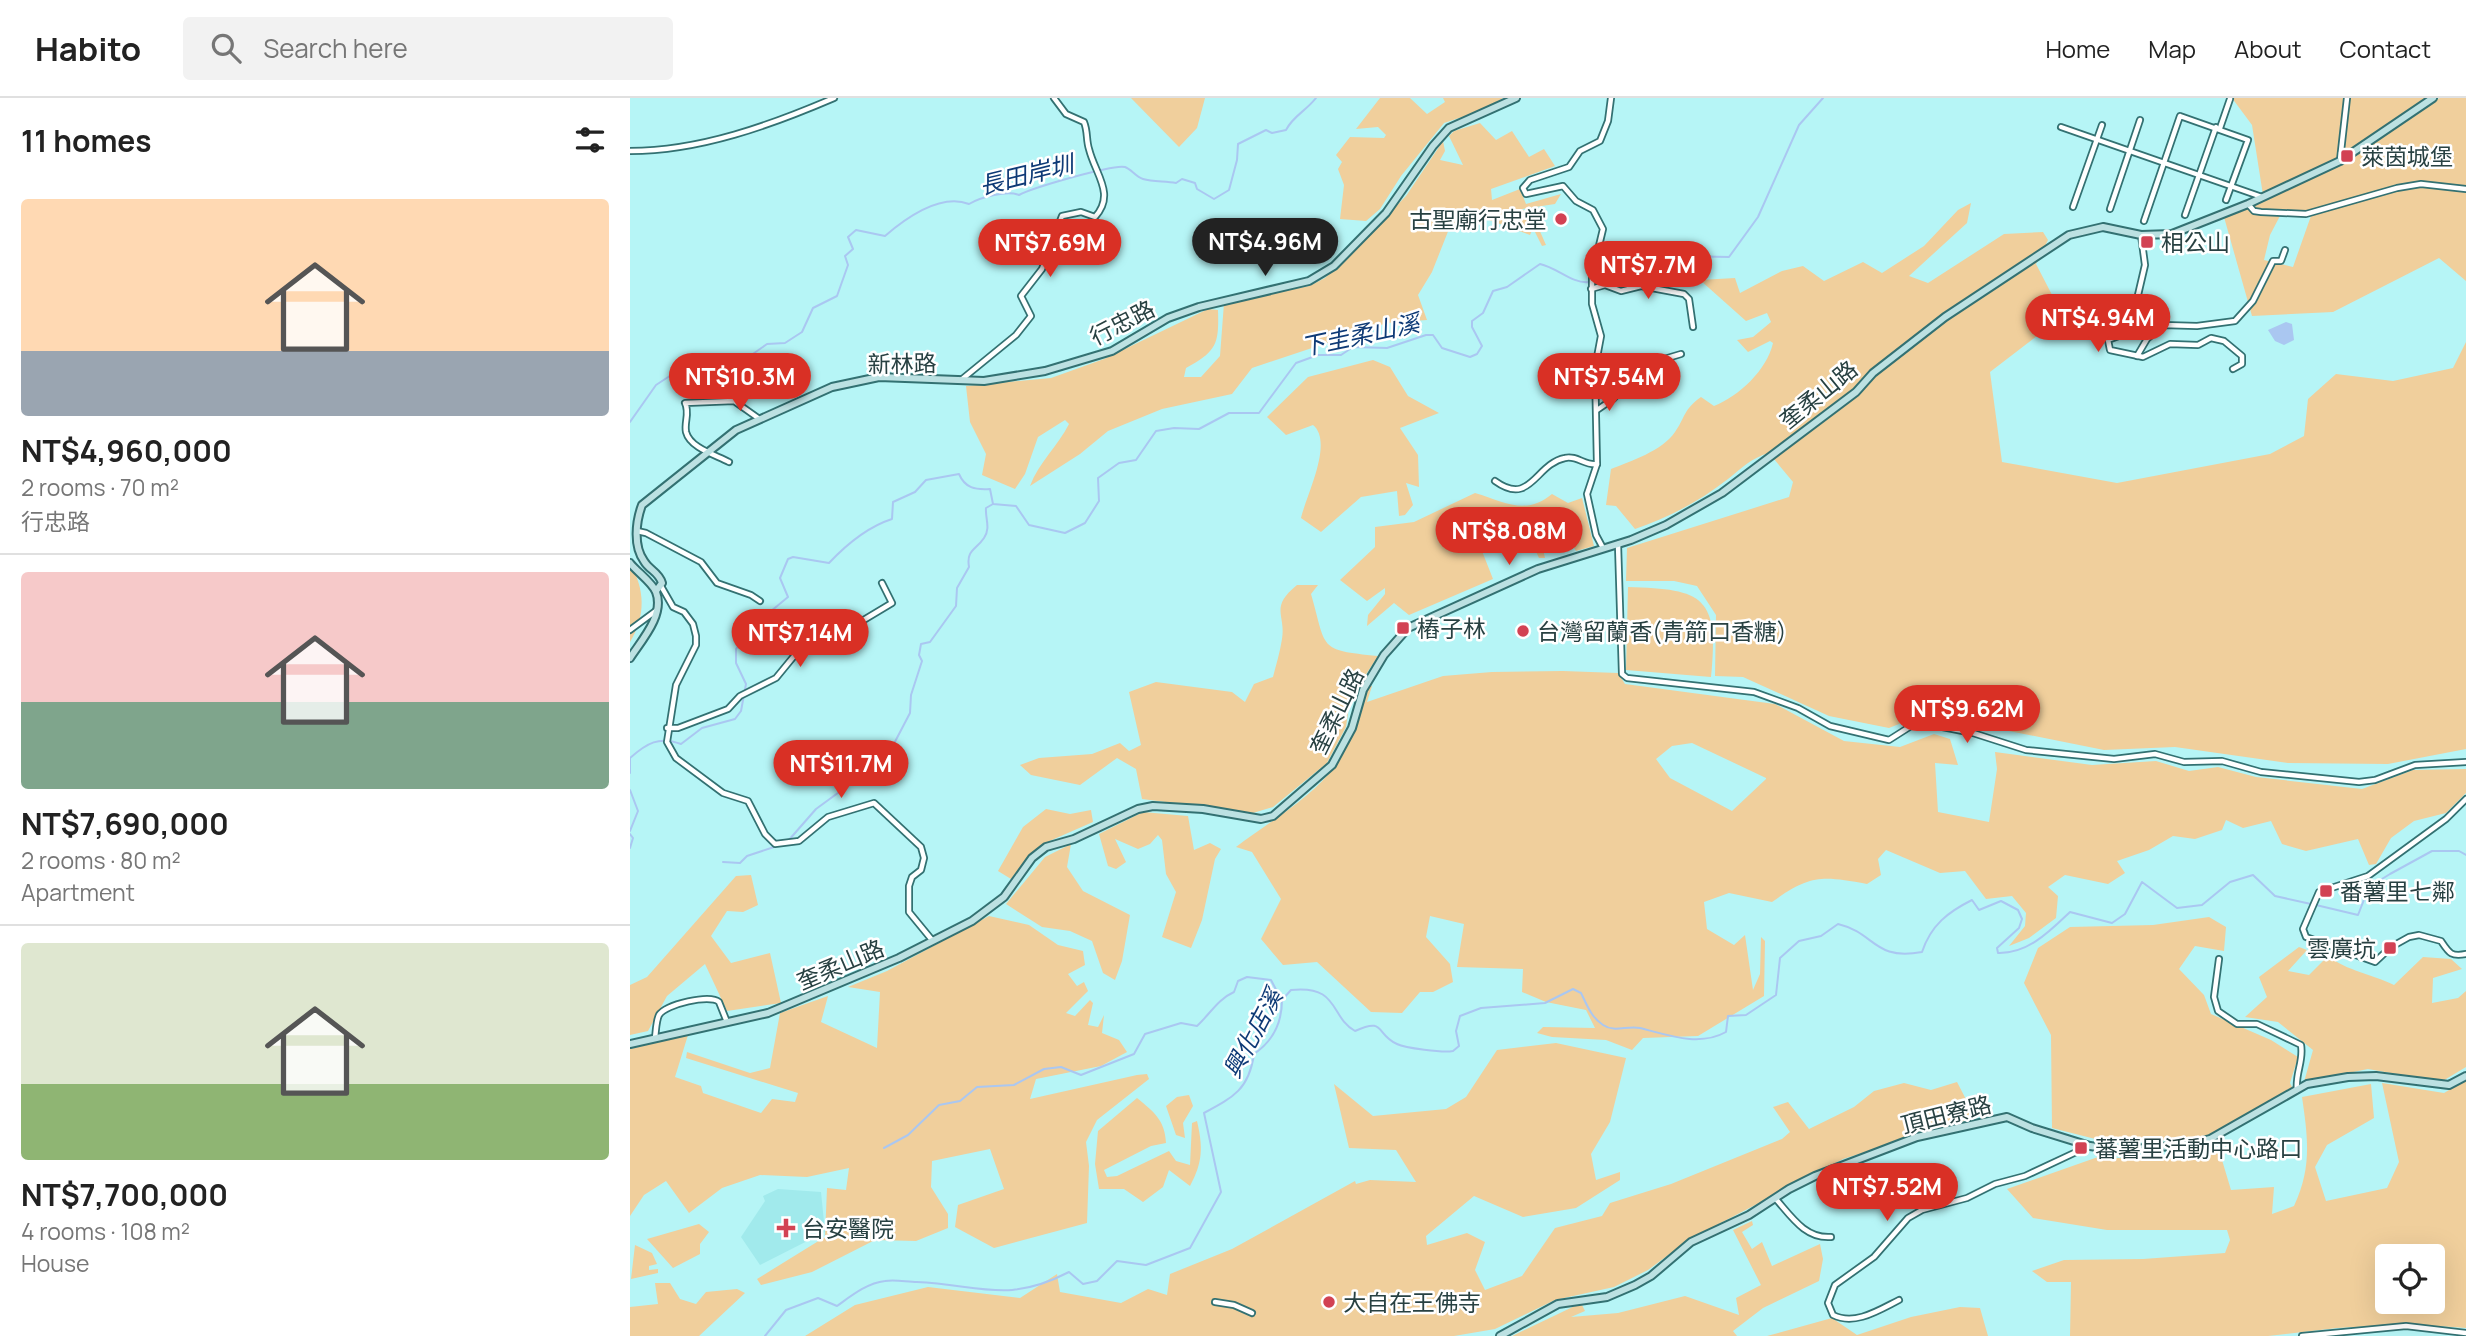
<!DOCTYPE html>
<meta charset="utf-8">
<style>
:root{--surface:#fff;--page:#f2f2f2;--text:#222;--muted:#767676;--line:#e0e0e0;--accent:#d93025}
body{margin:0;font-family:Manrope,"Noto Sans TC",sans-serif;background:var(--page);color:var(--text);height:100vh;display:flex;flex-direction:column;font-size:26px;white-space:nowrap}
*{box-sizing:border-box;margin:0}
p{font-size:23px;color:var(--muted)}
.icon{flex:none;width:38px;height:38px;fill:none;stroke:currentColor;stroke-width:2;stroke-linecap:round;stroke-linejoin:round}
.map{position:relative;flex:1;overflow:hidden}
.sheet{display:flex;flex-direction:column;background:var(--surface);width:630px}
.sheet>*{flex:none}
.controls{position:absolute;left:1745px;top:1146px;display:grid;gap:14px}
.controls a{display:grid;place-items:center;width:70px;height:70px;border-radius:7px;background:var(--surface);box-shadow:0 7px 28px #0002;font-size:35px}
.price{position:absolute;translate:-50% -60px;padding:0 16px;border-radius:24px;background:var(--accent);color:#fff;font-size:23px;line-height:46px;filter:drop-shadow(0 2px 4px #0008)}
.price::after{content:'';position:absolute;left:50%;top:42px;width:21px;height:16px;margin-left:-10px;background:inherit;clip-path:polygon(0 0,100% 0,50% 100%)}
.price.active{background:#222;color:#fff}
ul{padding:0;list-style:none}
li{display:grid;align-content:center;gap:14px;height:371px;padding:0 21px}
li+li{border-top:2px solid var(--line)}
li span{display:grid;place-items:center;height:217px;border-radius:7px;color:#555}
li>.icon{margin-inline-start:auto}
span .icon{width:126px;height:126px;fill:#fffc;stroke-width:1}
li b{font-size:30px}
h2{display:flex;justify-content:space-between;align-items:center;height:84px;padding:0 21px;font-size:30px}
header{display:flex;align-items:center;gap:42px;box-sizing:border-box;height:98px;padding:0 35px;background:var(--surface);border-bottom:2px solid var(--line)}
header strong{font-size:33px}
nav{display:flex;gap:38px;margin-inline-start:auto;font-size:24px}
.search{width:490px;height:63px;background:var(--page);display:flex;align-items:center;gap:18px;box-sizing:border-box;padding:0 24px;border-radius:7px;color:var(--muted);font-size:26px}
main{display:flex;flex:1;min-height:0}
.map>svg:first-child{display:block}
</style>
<header>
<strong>Habito</strong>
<div class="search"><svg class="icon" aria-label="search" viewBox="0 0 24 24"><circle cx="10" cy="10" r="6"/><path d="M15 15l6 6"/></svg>Search here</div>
<nav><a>Home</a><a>Map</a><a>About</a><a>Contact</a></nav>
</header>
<main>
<section class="sheet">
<h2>11 homes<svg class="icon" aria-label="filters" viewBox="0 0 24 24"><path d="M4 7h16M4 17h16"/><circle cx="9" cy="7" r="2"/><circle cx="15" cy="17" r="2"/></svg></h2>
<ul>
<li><span style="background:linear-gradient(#ffd9b3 70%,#9aa5b1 0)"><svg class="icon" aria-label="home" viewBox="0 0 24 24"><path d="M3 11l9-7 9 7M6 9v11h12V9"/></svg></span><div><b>NT$4,960,000</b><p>2 rooms · 70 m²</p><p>行忠路</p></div></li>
<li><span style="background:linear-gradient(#f6c9c9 60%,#7fa58c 0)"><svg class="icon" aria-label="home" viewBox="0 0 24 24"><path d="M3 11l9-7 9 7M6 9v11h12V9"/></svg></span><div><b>NT$7,690,000</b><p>2 rooms · 80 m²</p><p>Apartment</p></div></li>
<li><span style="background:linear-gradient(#dfe7d0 65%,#8fb573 0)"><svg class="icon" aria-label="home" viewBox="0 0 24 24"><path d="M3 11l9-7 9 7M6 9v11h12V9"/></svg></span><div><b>NT$7,700,000</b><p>4 rooms · 108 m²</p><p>House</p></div></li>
</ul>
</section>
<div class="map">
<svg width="1836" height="1238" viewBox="0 0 1836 1238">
<rect width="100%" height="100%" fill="#b6f5f6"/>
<polygon fill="#a1eaec" points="148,1091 191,1094 195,1134 130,1167 111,1139 135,1103 133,1098"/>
<g fill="#f0cf9c" fill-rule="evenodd">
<polygon points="501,0 575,0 567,30 549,49"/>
<polygon points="750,0 780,0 797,16 815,4 813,0 873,0 856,11 814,25 771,78 750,111 736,123 710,121 714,87 708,71 712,64 706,57 720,39 754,40 756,37 748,29 726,31"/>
<path d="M1602 0H1794L1796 6 1810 0H1836V183L1809 160 1703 214 1622 218 1592 112 1633 97 1622 27ZM1682 115 1663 169 1634 162 1640 137 1651 116Z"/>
<path d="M850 25 866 42 882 33 899 59 914 51 925 68 861 91 862 102 890 91 896 106 931 96 925 106 892 111 905 122 916 147 912 148 903 130 900 137 848 118 819 131 802 174 788 197 797 222 757 225 622 270 602 296 532 311 478 333 450 356 400 388C409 364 428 348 439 326L435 322 408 339 395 376 385 391 352 377 356 356 340 324 336 288 421 280 474 261 578 211 588 212C589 246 587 253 556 270L554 279H571L590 258 594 205 679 188 695 180 776 98 813 43 815 53 810 62 833 67 819 38 824 33Z"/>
<path d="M1341 105 1337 125 1279 178 1298 185 1374 136 1413 134 1418 142 1406 166 1433 218 1360 274 1372 364 1487 385 1640 356 1674 338 1678 301 1706 276 1763 283 1823 270 1836 244V651L1758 666 1658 665 1545 649 1474 652 1294 616 1259 630 1199 618 1113 579 1085 578 1086 517 1067 488 1044 483H996L997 450 1159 399 1163 384 1139 355C1121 360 1112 370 1098 381 1070 403 1038 420 1005 431L986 408 976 407 981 371C1001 363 1032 353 1045 334 1056 318 1053 312 1071 299L1084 308C1109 298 1137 272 1143 245L1140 243 1118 254 1107 242 1123 239 1141 224 1137 215 1116 223 1070 182 1105 180 1110 195 1152 173 1173 168 1194 183 1233 164 1252 175 1294 148 1328 112Z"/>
<path d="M743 262 760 269 778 298 809 315 770 330 788 357 789 389 776 385 783 407 775 417 769 418 767 393 731 399 691 434 671 420C676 398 704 344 683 327L656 337 637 319 678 279Z"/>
<path d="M845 395C875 404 896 418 922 396L938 405 952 400 964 448 946 453 939 442 913 451 915 460H909L899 439 852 453 863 481 779 517 764 505 737 528 738 517 755 496V490L737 503 710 482 745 449V429L784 424Z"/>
<path d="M0 465C15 492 16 517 0 544Z"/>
<path d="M667 487H688L681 496C697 551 687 552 748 558L720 601 716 629 697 665 643 709 623 715 512 701 506 671 487 660 450 687 401 677 390 667 409 660 462 656 490 645 499 653 511 647 499 594 526 584 602 594 615 604 624 586 643 579C646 567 650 554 652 541 656 516 639 510 667 487Z"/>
<path d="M998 489C1074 491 1089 499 1081 579L996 572Z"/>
<path d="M933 573 988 575 995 586 1145 606 1214 643 1270 649 1304 636 1320 641 1328 667 1305 665 1308 714 1359 724 1367 671 1365 654 1462 667 1526 663 1559 673 1588 669 1626 679 1732 691 1783 672 1836 671V695L1816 715 1784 723 1761 740 1746 766 1739 767 1728 741 1676 753 1652 746 1641 723 1613 730 1596 722 1592 732 1565 741 1543 738 1519 752 1487 763 1495 775 1478 786 1435 777 1418 789 1428 798 1426 820 1399 840 1379 848 1395 828 1396 815 1382 798 1356 801 1335 773 1310 775 1256 752 1248 761 1251 777 1237 786C1192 778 1181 776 1142 804L1099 795 1074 804 1077 831 1104 847 1115 837 1123 892 1130 876 1131 839 1135 843 1134 898 1068 938 1013 940 1002 952 976 942 922 939 907 935 913 929 965 930 956 912 916 904 892 894 893 871 827 869 834 826 800 818 796 839 820 866 823 884 803 894H790L772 915 741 914 687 864 653 867 631 841 651 801 622 754 606 749C636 726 683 699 704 669 721 647 731 615 739 588H742L737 604 813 578 862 574ZM1062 645 1136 680V681L1102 713 1040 680 1026 661 1042 648Z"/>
<polygon points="416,711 440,716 461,712 463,724 415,745 398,758 381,781 368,773 393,729"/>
<polygon points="513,714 558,718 564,752 580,745 591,751 585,761 572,822 561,850 532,839 546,794 536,776 532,742 528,737 520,746 508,751 485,741 496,764 486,771 478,768 469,736"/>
<polygon points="441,746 437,769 453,793 500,817 492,863 485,882 473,875 462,843 440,833 412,829 376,806 415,759"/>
<polygon points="121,777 128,807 113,814 97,813 81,838 101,865 140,855 151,905 97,913 75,866 37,898 18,933 0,937 0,887 17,879 106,778"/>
<polygon points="359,818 399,827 428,847 453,853 455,867 438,876 447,888 454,884 458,893 436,915 445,918 460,902 463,905 458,927 468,929 474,917 472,935 489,942 497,954 471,968 406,981 400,1001 507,977 517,976 519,981 467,1022 456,1044 459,1068 457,1125 364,1150 325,1129 328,1107 374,1091 360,1051 302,1063 301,1089 318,1116 318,1130 286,1143 245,1142 182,1174 131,1187 127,1181 195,1139 197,1090 216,1092 219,1070 177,1079 130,1077 92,1090 59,1115 36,1083 14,1097 0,1118 0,951 58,937 45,979 71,988 73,995 131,1015 142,1001 165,1004 168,995 56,960 57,954 120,975 140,970 150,915 198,898 191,924 247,950 250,894 218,889 257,873"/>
<polygon points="1579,819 1596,829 1594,853 1565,848 1549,871 1574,897 1581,916 1641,942 1668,959 1660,985 1664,993 1574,1040 1481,1045 1422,1030 1421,937 1394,885 1408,850 1440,829 1523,827"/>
<path d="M1669 849 1677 852 1658 873 1679 877 1698 858C1717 873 1742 876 1764 887L1793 859 1821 861 1832 871 1803 880 1802 905 1828 900 1836 893V969L1811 984 1738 971 1674 984 1683 952 1648 924 1615 919 1637 899 1629 879Z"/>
<polygon points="926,945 996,960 980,1024 961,1056 966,1082 990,1074 990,1082 946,1110 893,1119 844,1098 796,1138 797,1147 837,1135 855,1144 845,1172 855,1192 892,1178 925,1130 972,1118 980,1105 1041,1086 1152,1041 1160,1034 1143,1009 1158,1004 1179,1031 1224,1009 1244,993 1274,985 1301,992 1327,984 1340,1009 1338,1022 1213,1061 1060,1141 1018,1172 984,1189 925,1202 865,1231 824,1238 175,1238 225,1207 298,1189 390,1200 427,1176 430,1194 491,1205 518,1191 537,1197 540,1176 602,1151 725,1083 726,1086 740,1082 786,1084 766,1052 719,1050 704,986 743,1018 816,1011 836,999 867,952"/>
<path d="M1836 982V1230L1780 1226 1707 1230 1638 1238H1440L1441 1184H1417L1402 1173 1434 1162 1513 1161 1595 1155 1600 1142 1597 1132H1477L1403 1120 1377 1091 1468 1059 1532 1062 1589 1052 1601 1092 1644 1089 1642 1116 1664 1108C1682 1070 1678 1040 1672 999L1741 986 1744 1020 1697 1047 1685 1069 1696 1103 1757 1090 1769 1064 1752 985 1814 995ZM1757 1158H1802V1204H1757Z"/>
<polygon points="559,997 563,1008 553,1025 555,1040 546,1037 536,1008 547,999"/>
<path d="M507 1000C524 1014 535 1022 536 1045L521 1048 474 1072 477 1079 487 1078 539 1053 546 1063 560 1067 562 1025 567 1023C573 1049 573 1064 560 1088L539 1072 533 1089 513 1104 494 1091H469L465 1066 468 1033Z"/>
<polygon points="1122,1123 1123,1127 1112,1134 1122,1151 1132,1144 1142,1168 1190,1146 1193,1161 1189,1183 1133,1210 1103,1233 1107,1238 882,1238 951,1205 955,1213 941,1219 988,1215 1055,1198 1109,1217 1106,1200 1131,1187 1103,1132"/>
<polygon points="69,1126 79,1134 70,1146 70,1156 43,1170 17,1141"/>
<polygon points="5,1147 22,1155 27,1166 19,1168 19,1172 28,1171 28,1175 1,1181"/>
<polygon points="25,1185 40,1185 50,1201 66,1206 76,1194 107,1191 115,1195 69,1238 0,1238 0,1209 28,1206"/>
<polygon points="1330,1209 1350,1210 1358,1238 1137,1238 1202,1220 1227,1237 1281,1219"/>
</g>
<polygon fill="#aac7f1" points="1656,224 1662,226 1664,242 1654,247 1645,243 1638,232"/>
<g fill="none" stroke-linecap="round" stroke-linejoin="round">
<g stroke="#aac7f1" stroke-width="2">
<polyline points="964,180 988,175 1021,162 1050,158 1099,159 1128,119 1169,27 1193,0"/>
<path d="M0 324 26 287 55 268 82 266 95 258 110 265 137 246 155 245 172 234 183 210 207 198 218 167 215 158 223 151 218 139 226 132 255 138C276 120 310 95 339 106 351 99 377 92 389 97 402 90 483 66 495 69 501 71 506 79 513 81 523 84 535 83 546 85L552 81 565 85 567 91 584 101 599 92 607 62 608 46 636 32 642 35 656 32C663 18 676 13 686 0"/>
<path d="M0 675V660C17 645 29 638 51 646L72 630 105 621 111 613 116 586 106 565V551L123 528 158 499 150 480 158 461 163 459 199 465C216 447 237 429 262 421L263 404 285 394 296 382 329 376C335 390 345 392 360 391L363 406 386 408 399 427 435 435 455 425 469 403 468 380 489 365 506 362 526 333 544 330 569 331 599 315H629L666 265 688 257H711L723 249 757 250 796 237H803L812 250 840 259 847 256 852 248 842 229V223L853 215 863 193 877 189 910 166C928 170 942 186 959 184"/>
<polyline points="0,692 8,713 0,733"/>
<polyline points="0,736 3,740 0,750"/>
<path d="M158 743 186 711 257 659 280 615 281 597 292 563 289 557 291 546 300 544 326 508 327 490 339 469C336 452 346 452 354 440 361 430 355 420 356 410L363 406"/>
<polyline points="93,764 110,765 117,758 147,748"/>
<polyline points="1686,807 1728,817 1739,789 1760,776 1802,753 1829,753 1836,757"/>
<path d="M254 1050 278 1037 309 1007 330 1003 347 989 384 987 414 971 431 969 451 977 504 956 515 936 551 925 567 928C580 916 588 901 604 894L608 883 617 879 641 882 651 901"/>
<path d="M135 1238 156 1212 188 1200 207 1208C221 1198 237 1185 255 1183 265 1181 277 1184 287 1184 351 1187 377 1206 439 1174L453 1186 467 1183 487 1163 516 1167 560 1150 591 1094 574 1015C604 999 619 991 624 956 643 943 652 924 652 902L661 892C710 887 699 918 725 933 756 919 745 936 767 946 775 950 813 955 823 953L829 948 826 933 830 918 851 910 915 905 943 891 951 895C957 907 961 919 973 927 985 935 997 927 1010 930 1038 937 1069 949 1096 934L1098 918 1116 917 1146 897 1150 860 1169 843 1191 838 1208 826C1246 835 1243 863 1292 854 1301 827 1318 814 1342 802L1349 812 1371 803 1388 812 1392 821 1389 830 1367 850 1368 855C1398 856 1420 833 1440 814L1482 825 1495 816 1512 784 1547 810 1572 807 1600 784 1623 777 1645 798 1681 806"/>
</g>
<g stroke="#337172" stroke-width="8">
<g id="street">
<polyline points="1431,29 1632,99"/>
<polyline points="1590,30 1600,1"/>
<path d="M0 53C70 53 141 27 204 0"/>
<polyline points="1710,62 1717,0"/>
<polyline points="1618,106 1624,113 1631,114 1676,116 1767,90 1791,86 1836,91"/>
<polyline points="1443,109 1472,27"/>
<polyline points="1480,111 1510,22"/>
<polyline points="1555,117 1586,29"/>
<polyline points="1514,123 1550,18 1618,42 1596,102"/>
<polyline points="1511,137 1515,167 1508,197 1507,223 1502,233 1478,242 1480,252 1513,259 1540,246 1568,247 1581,240 1594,243 1612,258 1612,266 1603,271"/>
<polyline points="961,191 975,187 991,193 1011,188 1054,196 1059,201 1063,229"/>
<polyline points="1507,258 1517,241 1533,227 1567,228 1605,223 1623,203 1643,163 1651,163 1655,152"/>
<path d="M331 282 386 237 401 218 391 198 412 171 432 118 451 114 465 119C486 96 465 76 459 51 456 42 458 34 454 24L436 16 424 0"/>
<polyline points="967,312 983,301 1014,267 1051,256"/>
<path d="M99 364C86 357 60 350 56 334 54 324 60 315 55 305L104 303 128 320"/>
<path d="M865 383C901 409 905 366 935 360 947 357 955 368 967 366"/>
<polyline points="7,433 16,435 71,464 87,485 121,497 130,503"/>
<polyline points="988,446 992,576 997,580 1124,594 1168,610 1200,628 1259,642 1281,628 1302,627 1343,635 1396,652 1484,661 1525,656 1554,664 1592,663 1631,674 1729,684 1745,682 1785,667 1836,664"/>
<polyline points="973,450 966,437 957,396 967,366 965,270 971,238 962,206 962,177 973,131 963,112 946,103 933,88 896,96 893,90 900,82 939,69 950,53 970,43 978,23 981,0"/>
<polyline points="31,488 43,509 54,514 63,526 66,538 66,547 46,587 37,644 46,660 93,695 118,703 135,736 145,746 169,743 198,719 244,705 291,749 294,760 291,772 282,779 279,788 279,814 302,842"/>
<polyline points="0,532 27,512"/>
<polyline points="37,630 48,630 98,611 110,598 146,580 169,552 217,532 262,505 252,485"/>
<path d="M1836 701 1816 721 1738 778 1689 794 1673 831 1676 839 1745 864 1761 849 1779 839 1789 837 1811 843C1819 855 1821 859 1836 856"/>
<path d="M1589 861 1584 899 1588 913 1607 926H1627L1671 947C1674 963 1665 975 1667 992"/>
<path d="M25 940C26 933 26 923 29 917 36 906 80 896 89 904L97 924"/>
<path d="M1145 1100C1161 1118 1175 1141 1201 1139"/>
<path d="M1269 1202C1249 1212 1225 1228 1203 1217L1198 1205 1205 1187 1244 1159 1278 1120 1292 1112 1337 1100 1365 1086 1395 1078 1459 1048"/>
<polyline points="585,1204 604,1207 622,1215"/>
<polyline points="1672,1238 1776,1228 1836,1235"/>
</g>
</g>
<g stroke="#337172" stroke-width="10">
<g id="secondary">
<path d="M0 465C7 474 22 484 26 494 35 517 11 543 0 560"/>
<path d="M26 493 32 485C29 474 19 472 14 463 3 448 6 423 12 407L106 332 202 289 249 279 354 283 415 273 482 253 538 220 569 209 679 183 704 168 756 115 803 48 819 30 886 0"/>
<polyline points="0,946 138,915 269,860 342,823 374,799 402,760 416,749 444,741 508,711 523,708 573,711 631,721 643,718 702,667 722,630 733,592 754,557 778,530 908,471 1001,442 1036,427 1092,395 1226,294 1243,275 1315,219 1439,137 1473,129 1511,137 1542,136 1618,106 1710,63 1803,0"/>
<polyline points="870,1238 928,1206 977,1199 1005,1187 1021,1178 1061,1144 1119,1117 1159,1091 1185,1078 1287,1039 1377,1019 1402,1030 1460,1048 1488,1052 1557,1047 1580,1041 1677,986 1718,979 1746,978 1819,987 1836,978"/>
</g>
</g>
<use href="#street" stroke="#fff" stroke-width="4.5"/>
<use href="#secondary" stroke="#bce1e2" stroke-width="6"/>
</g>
<g fill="#d24253" stroke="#fff" stroke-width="2.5">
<rect x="1710" y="51" width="14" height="14" rx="3.5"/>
<circle cx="931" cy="121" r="7"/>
<rect x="1510" y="137" width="14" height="14" rx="3.5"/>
<rect x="766" y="523" width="14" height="14" rx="3.5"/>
<circle cx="893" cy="533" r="7"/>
<rect x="1689" y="786" width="14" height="14" rx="3.5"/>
<rect x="1753" y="843" width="14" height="14" rx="3.5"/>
<rect x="1444" y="1043" width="14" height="14" rx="3.5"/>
<path d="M152.5 1119.5h7v7h7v7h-7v7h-7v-7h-7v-7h7z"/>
<circle cx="699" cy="1204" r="7"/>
</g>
<g text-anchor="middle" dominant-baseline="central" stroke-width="5" stroke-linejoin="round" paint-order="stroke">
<g font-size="23" fill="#284142" stroke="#fff" text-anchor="start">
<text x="1731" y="58">萊茵城堡</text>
<text x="917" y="121" text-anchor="end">古聖廟行忠堂</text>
<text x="1531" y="144">相公山</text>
<text x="787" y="530">樁子林</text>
<text x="907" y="533">台灣留蘭香(青箭口香糖)</text>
<text x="1710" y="793">番薯里七鄰</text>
<text x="1746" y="850" text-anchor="end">雲廣坑</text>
<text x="1465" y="1050">蕃薯里活動中心路口</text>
<text x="172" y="1130">台安醫院</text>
<text x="713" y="1204">大自在王佛寺</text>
</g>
<g font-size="23" fill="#284142" stroke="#fff">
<text transform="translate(492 224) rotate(-27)">行忠路</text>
<text transform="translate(272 265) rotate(-1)">新林路</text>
<text transform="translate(1188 296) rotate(-39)">奎柔山路</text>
<text transform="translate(706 613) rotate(-64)">奎柔山路</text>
<text transform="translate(210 866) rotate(-23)">奎柔山路</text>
<text transform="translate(1316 1016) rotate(-14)">頂田寮路</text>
</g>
<g font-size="24" font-style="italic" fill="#0e3a76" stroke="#fff">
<text transform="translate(396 76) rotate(-14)">長田岸圳</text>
<text transform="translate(730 236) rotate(-12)">下圭柔山溪</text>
<text transform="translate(622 935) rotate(-62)">興化店溪</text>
</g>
</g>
</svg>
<div class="controls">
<a><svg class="icon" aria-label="locate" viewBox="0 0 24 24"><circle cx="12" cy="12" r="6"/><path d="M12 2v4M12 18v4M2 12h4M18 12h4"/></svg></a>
</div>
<b class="price active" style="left:635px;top:180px">NT$4.96M</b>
<b class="price" style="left:420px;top:181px">NT$7.69M</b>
<b class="price" style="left:1018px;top:203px">NT$7.7M</b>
<b class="price" style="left:1468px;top:256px">NT$4.94M</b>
<b class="price" style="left:110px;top:315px">NT$10.3M</b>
<b class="price" style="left:979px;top:315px">NT$7.54M</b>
<b class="price" style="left:879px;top:469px">NT$8.08M</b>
<b class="price" style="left:170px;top:571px">NT$7.14M</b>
<b class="price" style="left:1337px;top:647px">NT$9.62M</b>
<b class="price" style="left:211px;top:702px">NT$11.7M</b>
<b class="price" style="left:1257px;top:1125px">NT$7.52M</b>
</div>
</main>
